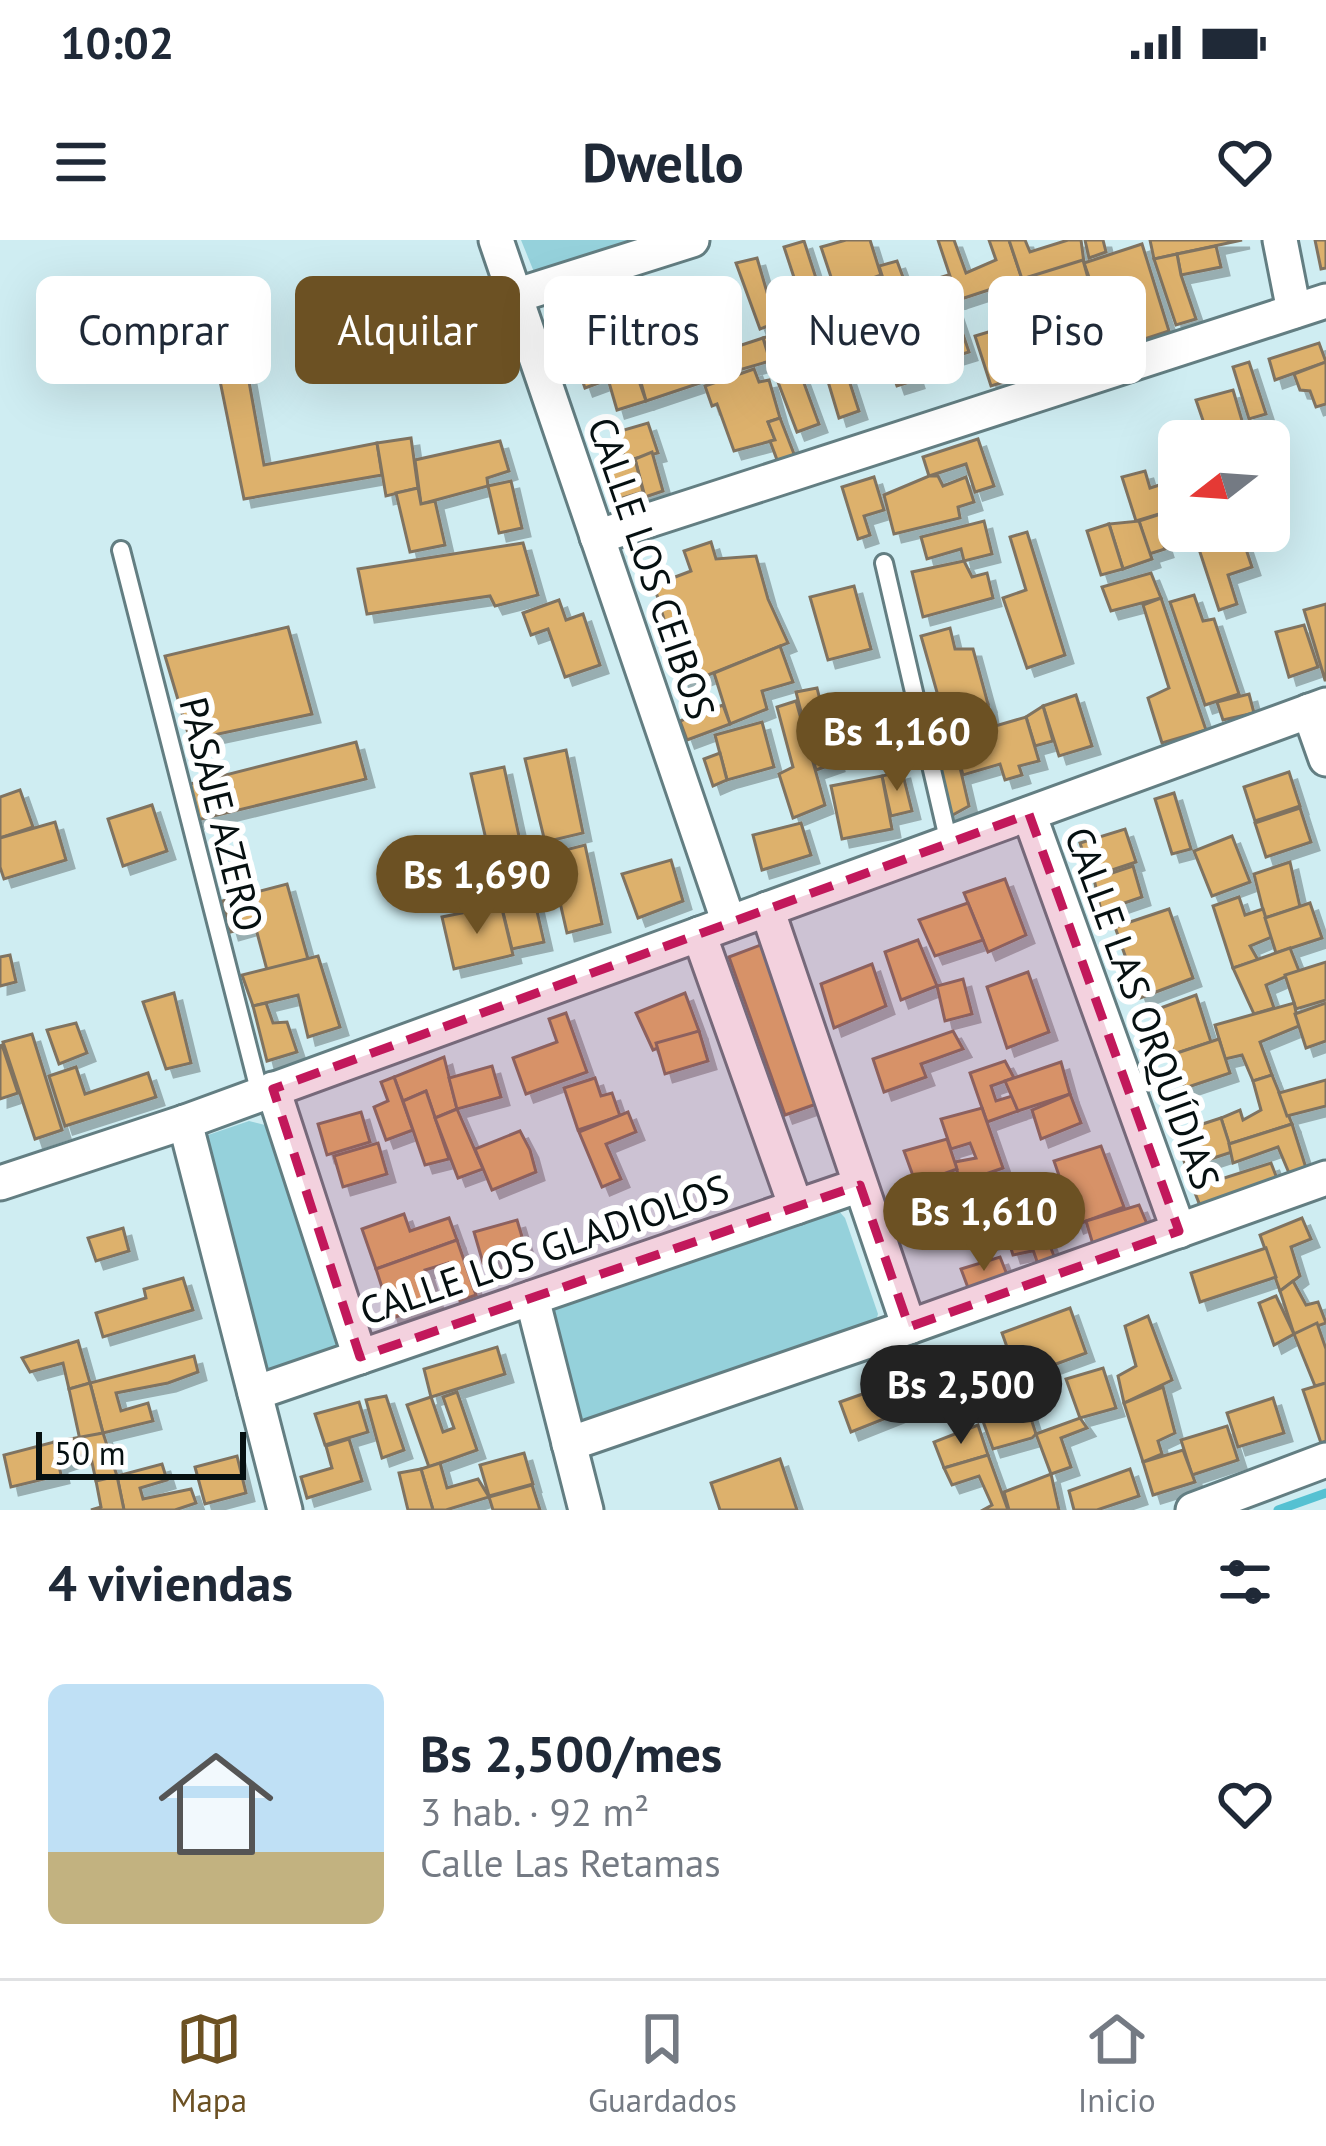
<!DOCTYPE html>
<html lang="es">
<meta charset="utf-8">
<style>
:root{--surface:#fff;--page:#f2f2f3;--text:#1f2937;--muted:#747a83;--line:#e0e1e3;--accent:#6c5123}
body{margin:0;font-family:"PT Sans",sans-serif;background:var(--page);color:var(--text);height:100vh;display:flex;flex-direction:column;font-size:45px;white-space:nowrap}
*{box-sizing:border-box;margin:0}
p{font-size:39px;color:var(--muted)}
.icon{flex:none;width:66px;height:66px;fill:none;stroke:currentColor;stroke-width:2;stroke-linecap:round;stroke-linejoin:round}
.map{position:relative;height:1270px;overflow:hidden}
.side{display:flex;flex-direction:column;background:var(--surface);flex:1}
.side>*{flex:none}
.guide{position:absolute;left:36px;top:36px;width:1254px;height:108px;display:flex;gap:24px}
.needle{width:78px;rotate:253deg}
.fabs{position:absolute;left:1158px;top:180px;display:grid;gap:24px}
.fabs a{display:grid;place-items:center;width:132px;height:132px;border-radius:18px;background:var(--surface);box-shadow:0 12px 48px #0002;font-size:60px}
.scale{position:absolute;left:36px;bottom:30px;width:210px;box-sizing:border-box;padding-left:12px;border:6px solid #061011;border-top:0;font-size:33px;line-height:42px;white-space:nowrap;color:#061011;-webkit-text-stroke:9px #fff;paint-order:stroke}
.price{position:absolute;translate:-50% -102px;padding:0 27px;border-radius:42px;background:var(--accent);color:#fff;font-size:39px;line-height:78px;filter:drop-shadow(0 3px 6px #0008)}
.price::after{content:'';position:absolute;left:50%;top:72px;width:36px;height:27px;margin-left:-18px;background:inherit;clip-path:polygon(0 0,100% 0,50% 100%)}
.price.active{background:#222;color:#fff}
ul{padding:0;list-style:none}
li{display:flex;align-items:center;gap:36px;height:300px;padding:0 48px}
li span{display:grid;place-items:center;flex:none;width:336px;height:240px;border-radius:18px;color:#555}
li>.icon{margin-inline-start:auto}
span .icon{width:144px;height:144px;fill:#fffc;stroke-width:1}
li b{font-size:51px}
h2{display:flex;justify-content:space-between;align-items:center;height:144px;padding:0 48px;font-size:51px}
.pill{padding:0 42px;border-radius:18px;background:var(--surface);box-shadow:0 12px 48px #0002;font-size:42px;line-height:108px}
.pill.active{background:var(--accent);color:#fff}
.status{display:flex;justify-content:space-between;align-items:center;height:84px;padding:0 60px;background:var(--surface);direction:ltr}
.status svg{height:33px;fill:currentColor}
header{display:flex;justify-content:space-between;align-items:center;height:156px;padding:0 48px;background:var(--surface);font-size:54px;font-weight:700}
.dock{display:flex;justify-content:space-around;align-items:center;height:168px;border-top:3px solid var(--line);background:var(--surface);font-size:33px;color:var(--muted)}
.dock a{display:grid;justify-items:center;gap:6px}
.dock .active{color:var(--accent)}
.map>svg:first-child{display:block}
</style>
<div class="status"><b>10:02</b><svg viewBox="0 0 49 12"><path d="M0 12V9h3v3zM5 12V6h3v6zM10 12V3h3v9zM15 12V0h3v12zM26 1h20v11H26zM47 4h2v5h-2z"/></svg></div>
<header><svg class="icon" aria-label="menu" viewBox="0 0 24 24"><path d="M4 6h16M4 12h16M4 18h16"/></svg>Dwello<svg class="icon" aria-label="heart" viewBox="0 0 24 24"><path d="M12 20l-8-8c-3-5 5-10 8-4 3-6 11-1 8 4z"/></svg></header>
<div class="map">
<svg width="1326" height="1270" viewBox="0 0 1326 1270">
<defs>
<filter id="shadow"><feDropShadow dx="8" dy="8" stdDeviation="0" flood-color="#0004"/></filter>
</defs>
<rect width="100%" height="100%" fill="#cfedf2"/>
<g fill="#95d1db">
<polygon points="521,0 644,0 542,32 534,32"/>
<polygon points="249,881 265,885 277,895 342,1107 266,1133 203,901 208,895"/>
<polygon points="827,969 838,970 845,978 878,1074 876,1081 591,1182 578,1176 550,1079 552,1070 560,1061"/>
</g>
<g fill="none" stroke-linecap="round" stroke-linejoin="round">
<polyline stroke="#55c1d2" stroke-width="9" points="1278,1270 1326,1253"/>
</g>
<g fill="#ddb16c" stroke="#807361" stroke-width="3" filter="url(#shadow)">
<polygon points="846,0 870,0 881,35 836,52 821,7"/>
<polygon points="938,0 954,0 966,33 996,20 989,0 1009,0 1022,39 958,60"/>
<polygon points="1009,0 1025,0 1030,12 1068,0 1081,0 1084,23 1022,39"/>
<polygon points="1085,0 1103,0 1106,12 1089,18"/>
<polygon points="1150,0 1242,0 1154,19"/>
<polygon points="1315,0 1326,0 1326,28 1321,29"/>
<polygon points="804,1 836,100 770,121 763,98 809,83 784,7"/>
<polygon points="1142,4 1169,91 1114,109 1084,23"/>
<polygon points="1216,6 1221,27 1181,35 1177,14"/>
<polygon points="1177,14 1181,35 1196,79 1176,85 1154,19"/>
<polygon points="757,18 776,83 760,89 736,23"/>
<polygon points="1083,20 1090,45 1032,63 1022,39"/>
<polygon points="897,21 907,48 948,35 958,60 896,79 879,26"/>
<polygon points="1090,45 1117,119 1052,138 1046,118 1092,104 1075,50"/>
<polygon points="835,47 836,52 840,51 843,65 826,70 820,52"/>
<polygon points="890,58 903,100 852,117 845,98 836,100 828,75"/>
<polygon points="955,71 969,112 943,120 939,112 917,120 905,87"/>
<polygon points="615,79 631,131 585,148 566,94"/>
<polygon points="1032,79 1043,122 1032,125 1033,133 991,146 975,96"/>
<polygon points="647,86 660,132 695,121 700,143 646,161 627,91"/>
<polygon points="763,98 770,121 708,139 702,118"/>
<polygon points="836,100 859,171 839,178 824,128 801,135 819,184 797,192 770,121"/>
<polygon points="903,100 916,140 897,146 888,120 856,131 852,117"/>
<polygon points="1319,103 1326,122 1275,140 1269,119"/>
<polygon points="1249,122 1266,174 1249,179 1233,127"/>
<polygon points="1326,122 1326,164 1316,167 1310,151 1300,150 1294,134"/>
<polygon points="246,125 264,225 377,203 382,235 244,259 218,131"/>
<polygon points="754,129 759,142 769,140 780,178 768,182 775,200 734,211 717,164 712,166 705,146"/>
<polygon points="623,134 626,142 638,138 646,161 617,170 608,139"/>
<polygon points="1233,150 1248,201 1210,201 1196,160"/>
<polygon points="780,178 796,219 779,225 770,201 775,200 768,182"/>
<polygon points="648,183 658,213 625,221 617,192"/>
<polygon points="411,198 418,248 386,256 377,203"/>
<polygon points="978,199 994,246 975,252 966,224 929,236 923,217"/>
<polygon points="500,201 509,231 487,238 488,246 421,264 415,220"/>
<polygon points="652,212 663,251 645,257 635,219"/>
<polygon points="623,213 625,221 635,219 643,252 616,260 604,219"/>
<polygon points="1145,231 1150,248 1175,240 1179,268 1136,281 1122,237"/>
<polygon points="929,236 938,236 943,246 966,237 974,262 958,267 960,278 894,294 884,255"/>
<polygon points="874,237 884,270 864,276 870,295 858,299 842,247"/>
<polygon points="511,241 522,288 499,293 488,246"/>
<polygon points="418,248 421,264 435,261 445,305 410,312 396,253"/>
<polygon points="1179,268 1179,287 1160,293 1165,309 1149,314 1139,281"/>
<polygon points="984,281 992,314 964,321 961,309 927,319 921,297"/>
<polygon points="1139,281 1152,319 1123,329 1109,284"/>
<polygon points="1109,284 1123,329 1101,335 1087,291"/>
<polygon points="1203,291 1240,291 1252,327 1228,335 1237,364 1219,370 1194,294"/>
<polygon points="1027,292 1065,415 1027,428 1003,358 1026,350 1010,297"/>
<polygon points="711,302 716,319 756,316 768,359 788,403 683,445 654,345 691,331 684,311"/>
<polygon points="523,303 538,355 495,366 490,356 367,374 358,329"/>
<polygon points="964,321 972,337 987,333 993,358 923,377 912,332"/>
<polygon points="1151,333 1161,358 1111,371 1102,347"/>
<polygon points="854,346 871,409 828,420 810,357"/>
<polygon points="1194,355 1203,381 1214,379 1239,454 1205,465 1170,362"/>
<polygon points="1161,358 1206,490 1162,503 1148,458 1169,448 1143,365"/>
<polygon points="559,360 566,380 583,374 600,425 565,437 548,389 531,395 523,373"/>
<polygon points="1326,364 1326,440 1325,440 1304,370"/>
<polygon points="1304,385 1318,427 1289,437 1276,392"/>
<polygon points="288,387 312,474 190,500 165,416"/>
<polygon points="950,388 955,409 973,409 988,464 944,477 921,396"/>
<polygon points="780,406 793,442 762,451 767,469 730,484 714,433"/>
<polygon points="817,448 836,523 816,530 796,452"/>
<polygon points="1249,454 1254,473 1223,480 1217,462"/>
<polygon points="1076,455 1092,506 1059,516 1043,466"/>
<polygon points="796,461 825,565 793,578 779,534 793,527 777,467"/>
<polygon points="988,464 991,481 943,496 938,480"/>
<polygon points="723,465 730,484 687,500 680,481"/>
<polygon points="1043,466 1053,501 1035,506 1026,477"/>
<polygon points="1026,477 1039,521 1019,526 1022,535 1005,540 1000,524 963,535 956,510 974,504 971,493"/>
<polygon points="762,482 774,527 727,540 715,495"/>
<polygon points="356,502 366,539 197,580 186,545"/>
<polygon points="566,510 583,593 545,602 525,519"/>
<polygon points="720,513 727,540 713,546 704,519"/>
<polygon points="958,519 969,566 949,577 937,525"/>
<polygon points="504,527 522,610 490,617 471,534"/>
<polygon points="902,531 912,571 891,576 882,536"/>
<polygon points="1289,532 1300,566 1255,581 1244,547"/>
<polygon points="882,536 892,589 842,599 831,546"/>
<polygon points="20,550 33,587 0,598 0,557"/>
<polygon points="1174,553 1191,609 1172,614 1155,559"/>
<polygon points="152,565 167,611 123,626 108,579"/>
<polygon points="1300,568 1311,602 1266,617 1255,583"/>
<polygon points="55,582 66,620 4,639 0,627 0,598"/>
<polygon points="801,583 811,615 762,630 753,595"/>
<polygon points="1125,589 1136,622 1091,637 1080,603"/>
<polygon points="1232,596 1250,642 1212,656 1194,611"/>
<polygon points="585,605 602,684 567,693 549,614"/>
<polygon points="671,620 683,661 638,678 622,634"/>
<polygon points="1290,622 1300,667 1265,678 1254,634"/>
<polygon points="526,623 544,702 512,709 493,631"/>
<polygon points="1133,626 1142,657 1101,671 1094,639"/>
<polygon points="1005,639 1026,695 988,712 964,653"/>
<polygon points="287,644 308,719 267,730 255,685 231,692 222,661"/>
<polygon points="1239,657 1245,675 1263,669 1272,697 1250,706 1258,720 1233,728 1213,666"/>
<polygon points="968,663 983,700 935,716 919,680"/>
<polygon points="1310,663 1322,698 1276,713 1265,678"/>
<polygon points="501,665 513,715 454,729 442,677"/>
<polygon points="1169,669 1193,738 1140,758 1115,687"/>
<polygon points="918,700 937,746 901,760 885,712"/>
<polygon points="766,703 822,862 785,875 729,717"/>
<polygon points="1290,708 1299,731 1266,745 1274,768 1254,774 1233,728"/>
<polygon points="10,715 16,742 0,746 0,717"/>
<polygon points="318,716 340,787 308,797 298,755 253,766 242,735"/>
<polygon points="1326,722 1326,760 1296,769 1285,735"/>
<polygon points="872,724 886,766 834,788 821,744"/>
<polygon points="1028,732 1049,792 1007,808 987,747"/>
<polygon points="963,739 972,774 945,781 937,746"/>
<polygon points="174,753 191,823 166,829 143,762"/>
<polygon points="685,753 699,791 653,810 636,773"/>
<polygon points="1196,755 1211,802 1174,814 1158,769"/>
<polygon points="266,763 273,783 287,782 297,812 267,821 253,766"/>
<polygon points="1294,763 1299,786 1260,802 1272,835 1253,841 1242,815 1225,819 1215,785"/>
<polygon points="1326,763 1326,801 1306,808 1295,774"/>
<polygon points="566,773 587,832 526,854 513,818 557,802 549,779"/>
<polygon points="76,783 87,813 59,824 47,790"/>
<polygon points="699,791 708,821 665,834 656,803"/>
<polygon points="953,791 963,809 921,824 926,837 884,852 873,819"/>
<polygon points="32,794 62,890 35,899 3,802"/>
<polygon points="1219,799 1230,833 1185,848 1174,814"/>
<polygon points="2,805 18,853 0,859 0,806"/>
<polygon points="444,817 457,869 435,878 426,851 403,861 394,837"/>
<polygon points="1005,821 1014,838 991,846 996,861 1012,856 1018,871 987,882 970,833"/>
<polygon points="1061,822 1070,854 1018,871 1005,841"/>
<polygon points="492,826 501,857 457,869 449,838"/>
<polygon points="76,827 85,854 148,833 156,857 65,886 49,836"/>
<polygon points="1272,835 1292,884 1229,904 1221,878 1240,870 1243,880 1261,870 1253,841"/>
<polygon points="394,837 413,890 386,900 374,867 388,861 381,842"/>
<polygon points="595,838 601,856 612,853 620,876 578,890 564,848"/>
<polygon points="1326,840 1326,866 1287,876 1279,853"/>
<polygon points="426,851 449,919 425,925 403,861"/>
<polygon points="1070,854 1081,883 1041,899 1032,870"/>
<polygon points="982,868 1003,928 960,943 955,922 976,918 970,903 951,909 941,879"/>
<polygon points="457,869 483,929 458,938 435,878"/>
<polygon points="361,872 370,902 327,915 318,884"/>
<polygon points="628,872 636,892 606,904 621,939 602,947 579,892"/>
<polygon points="1221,878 1232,912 1186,927 1175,893"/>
<polygon points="1292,884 1306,928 1289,933 1278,907 1233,923 1229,904"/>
<polygon points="520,891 530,910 536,932 492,950 475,909"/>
<polygon points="947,899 957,929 916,944 904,911"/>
<polygon points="378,903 387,934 343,947 334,916"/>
<polygon points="1101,906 1124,967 1076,985 1054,921"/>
<polygon points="1271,923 1278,941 1201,968 1193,948"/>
<polygon points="1015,954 1032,1011 1013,1015 996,961"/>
<polygon points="996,961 1007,997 983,1003 971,966"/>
<polygon points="1139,965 1150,991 1094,1008 1086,981"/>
<polygon points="1035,968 1056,1021 1039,1027 1020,973"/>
<polygon points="404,974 410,991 449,978 457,1000 376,1029 362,989"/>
<polygon points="1302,978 1311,999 1291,1007 1300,1036 1280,1051 1260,995"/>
<polygon points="517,980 526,1010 483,1023 474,992"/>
<polygon points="123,988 129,1011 96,1021 88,998"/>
<polygon points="457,1000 476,1055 460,1061 448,1023 425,1030 436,1064 392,1078 376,1029"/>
<polygon points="1266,1008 1276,1037 1200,1062 1191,1033"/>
<polygon points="1000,1017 1008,1037 970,1053 961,1029"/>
<polygon points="183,1038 193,1070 103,1097 96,1073 146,1058 144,1049"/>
<polygon points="1293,1041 1306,1065 1318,1062 1326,1083 1294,1094 1280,1051"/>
<polygon points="1276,1056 1294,1094 1274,1105 1259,1063"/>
<polygon points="1070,1068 1086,1113 1018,1138 1002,1093"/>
<polygon points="1148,1076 1172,1140 1124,1163 1118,1136 1136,1126 1125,1086"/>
<polygon points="1317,1083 1326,1109 1326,1143 1315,1146 1294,1094"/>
<polygon points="78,1101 90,1143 69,1149 63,1123 30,1132 22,1118"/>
<polygon points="497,1107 505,1134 431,1157 424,1129"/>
<polygon points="989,1107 1000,1138 937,1157 927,1128"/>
<polygon points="194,1116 198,1132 168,1143 116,1153 121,1171 148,1163 153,1181 103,1193 90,1143"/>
<polygon points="1103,1128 1116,1168 1080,1178 1066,1139"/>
<polygon points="1018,1138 1036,1194 1032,1198 993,1209 974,1156"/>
<polygon points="902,1140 914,1167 851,1192 840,1162"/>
<polygon points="90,1143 103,1193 80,1200 69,1149"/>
<polygon points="1326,1143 1326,1201 1321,1203 1303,1150"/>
<polygon points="1163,1147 1175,1193 1158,1201 1162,1214 1143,1222 1124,1163"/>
<polygon points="457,1152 477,1210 429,1227 407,1165 431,1157 443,1192 454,1188 443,1157"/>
<polygon points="386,1156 404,1210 382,1218 366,1160"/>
<polygon points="1273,1158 1284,1193 1238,1207 1227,1173"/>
<polygon points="359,1162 368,1192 325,1205 315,1174"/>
<polygon points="1080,1178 1087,1188 1061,1198 1071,1227 1051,1234 1036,1194"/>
<polygon points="978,1185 988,1215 944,1228 934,1202"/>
<polygon points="1227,1186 1238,1220 1192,1235 1181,1200"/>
<polygon points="103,1193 117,1236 96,1241 90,1213 58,1224 54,1202"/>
<polygon points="349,1199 362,1241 307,1258 301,1237 332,1228 326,1206"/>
<polygon points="54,1202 61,1235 11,1247 4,1215"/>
<polygon points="1183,1210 1195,1242 1153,1255 1143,1222"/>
<polygon points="524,1213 533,1244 489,1256 480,1225"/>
<polygon points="988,1215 1008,1270 983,1270 992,1265 979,1236 952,1245 944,1228"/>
<polygon points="237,1216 246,1253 205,1264 195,1227"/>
<polygon points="780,1219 797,1270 720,1270 711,1243"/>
<polygon points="440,1223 447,1248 478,1239 489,1257 446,1270 433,1270 421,1229"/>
<polygon points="162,1224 167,1240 140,1248 143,1259 191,1249 196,1263 175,1270 124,1270 117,1236"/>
<polygon points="421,1229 433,1270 408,1270 399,1233"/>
<polygon points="1130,1229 1139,1256 1097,1270 1074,1270 1069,1251"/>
<polygon points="1051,1234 1059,1270 1009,1270 1004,1252"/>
<polygon points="117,1236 124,1270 91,1270 101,1267 96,1241"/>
<polygon points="532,1245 540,1270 493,1270 489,1257"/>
</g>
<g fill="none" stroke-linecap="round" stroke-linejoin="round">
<g stroke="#637e82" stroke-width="22">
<g id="lane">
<polyline points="121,310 260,854"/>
<polyline points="884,323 949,603"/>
</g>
</g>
<g stroke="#637e82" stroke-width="39">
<g id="street">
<polyline points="496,0 729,683"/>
<polyline points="1280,0 1294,71"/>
<polyline points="515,56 692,0"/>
<polyline points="597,297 1326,61"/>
<polyline points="1309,471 1326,519"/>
<polyline points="1029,574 1179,991"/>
<polyline points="767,669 909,1087"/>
<polyline points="699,694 796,967"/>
<polyline points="273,849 360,1117"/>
<polyline points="185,882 285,1270"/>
<polyline points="0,943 185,882 1326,465"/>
<polyline points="532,1058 586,1270"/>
<polyline points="255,1153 860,945"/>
<polyline points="569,1204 909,1087 1326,938"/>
<polyline points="1193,1270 1326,1220"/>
</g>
</g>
<use href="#lane" stroke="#fff" stroke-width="16"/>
<use href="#street" stroke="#fff" stroke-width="33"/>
</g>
<path fill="#c2185b" fill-opacity="0.2" stroke="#c2185b" stroke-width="9" stroke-dasharray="24 15" stroke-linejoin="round" d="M1029 574 1179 991 909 1087 860 945 360 1117 273 849Z"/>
<g text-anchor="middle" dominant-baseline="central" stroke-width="12" stroke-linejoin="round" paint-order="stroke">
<g font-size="39" fill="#061011" stroke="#fff">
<text transform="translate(652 328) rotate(71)">CALLE LOS CEIBOS</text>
<text transform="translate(222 574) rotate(76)">PASAJE AZERO</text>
<text transform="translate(1143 768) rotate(70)">CALLE LAS ORQUÍDIAS</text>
<text transform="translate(544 1009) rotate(-19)">CALLE LOS GLADIOLOS</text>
</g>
</g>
</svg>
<div class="fabs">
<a><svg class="needle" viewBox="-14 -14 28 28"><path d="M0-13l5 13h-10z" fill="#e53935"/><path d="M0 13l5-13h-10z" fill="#747a83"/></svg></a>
</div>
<div class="scale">50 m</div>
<b class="price" style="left:897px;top:554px">Bs 1,160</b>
<b class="price" style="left:477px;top:697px">Bs 1,690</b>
<b class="price" style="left:984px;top:1034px">Bs 1,610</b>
<b class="price active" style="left:961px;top:1207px">Bs 2,500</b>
<div class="guide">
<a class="pill">Comprar</a>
<a class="pill active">Alquilar</a>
<a class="pill">Filtros</a>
<a class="pill">Nuevo</a>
<a class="pill">Piso</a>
</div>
</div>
<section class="side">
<h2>4 viviendas<svg class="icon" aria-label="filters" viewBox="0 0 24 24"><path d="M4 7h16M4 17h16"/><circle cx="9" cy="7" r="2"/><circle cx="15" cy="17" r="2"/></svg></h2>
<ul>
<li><span style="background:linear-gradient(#bfe0f5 70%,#c2b280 0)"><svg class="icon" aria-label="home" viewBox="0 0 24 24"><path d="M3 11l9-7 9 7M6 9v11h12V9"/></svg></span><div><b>Bs 2,500/mes</b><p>3 hab. · 92 m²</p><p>Calle Las Retamas</p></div><svg class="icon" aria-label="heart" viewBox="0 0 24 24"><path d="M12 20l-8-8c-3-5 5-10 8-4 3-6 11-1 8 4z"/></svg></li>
</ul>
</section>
<nav class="dock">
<a class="active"><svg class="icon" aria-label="map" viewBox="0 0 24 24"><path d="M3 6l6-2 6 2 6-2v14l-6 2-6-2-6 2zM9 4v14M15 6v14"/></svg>Mapa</a>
<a><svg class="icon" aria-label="saved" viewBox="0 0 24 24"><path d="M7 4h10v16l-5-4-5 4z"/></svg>Guardados</a>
<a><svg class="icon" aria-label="home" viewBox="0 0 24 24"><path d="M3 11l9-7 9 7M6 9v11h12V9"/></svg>Inicio</a>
</nav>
